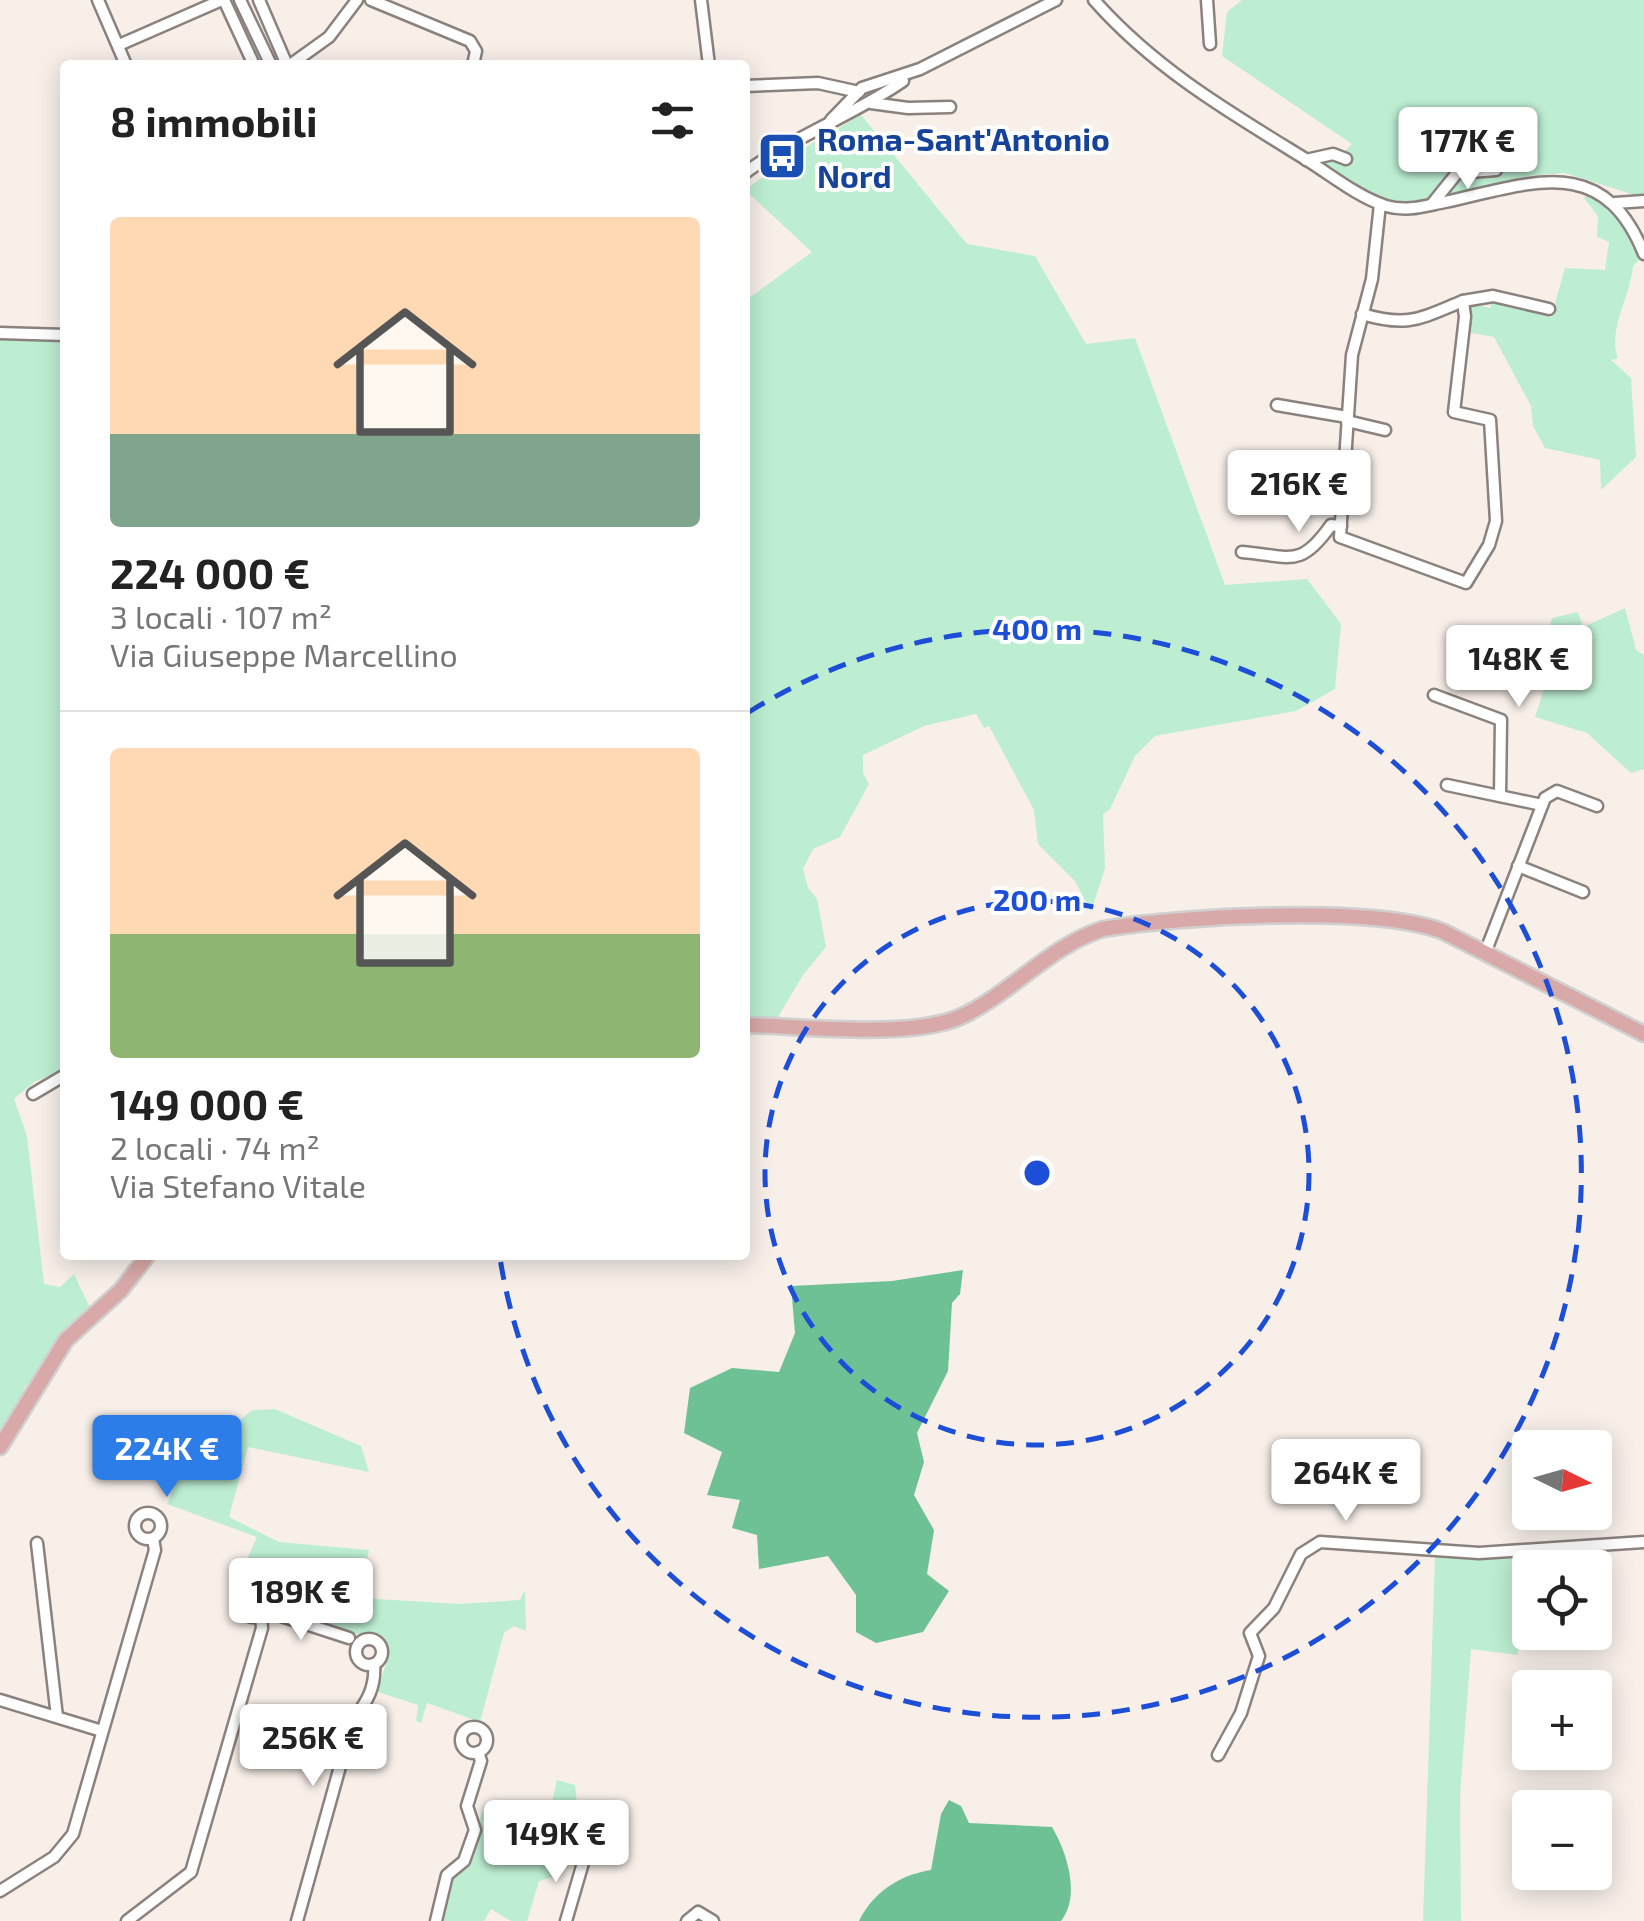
<!DOCTYPE html>
<html lang="it">
<meta charset="utf-8">
<style>
:root{--surface:#fff;--page:#f2f2f2;--text:#222;--muted:#767676;--line:#e0e0e0;--accent:#2c7de8}
body{margin:0;font-family:"Exo 2",sans-serif;background:var(--page);color:var(--text);height:100vh;display:flex;flex-direction:column;font-size:38px;white-space:nowrap}
*{box-sizing:border-box;margin:0}
p{font-size:32px;color:var(--muted)}
.icon{flex:none;width:55px;height:55px;fill:none;stroke:currentColor;stroke-width:2;stroke-linecap:round;stroke-linejoin:round}
.map{position:relative;flex:1;overflow:hidden}
.drawer{position:absolute;left:60px;top:60px;width:690px;height:1200px;display:flex;flex-direction:column;background:var(--surface);border-radius:10px;box-shadow:0 5px 25px #0003}
.drawer>*{flex:none}
.needle{width:65px;rotate:95deg}
.controls{position:absolute;left:1512px;top:1430px;display:grid;gap:20px}
.controls a{display:grid;place-items:center;width:100px;height:100px;border-radius:10px;background:var(--surface);box-shadow:0 5px 25px #0003;font-size:50px}
.price{position:absolute;translate:-50% -85px;padding:0 22px;border-radius:10px;background:#fff;color:#222;font-size:32px;line-height:65px;filter:drop-shadow(0 2px 5px #0008)}
.price::after{content:'';position:absolute;left:50%;top:60px;width:30px;height:22px;margin-left:-15px;background:inherit;clip-path:polygon(0 0,100% 0,50% 100%)}
.price.on{background:var(--accent);color:#fff}
ul{padding:0;list-style:none}
li{display:grid;align-content:center;gap:20px;height:530px;padding:0 50px}
li+li{border-top:2px solid var(--line)}
li span{display:grid;place-items:center;height:310px;border-radius:10px;color:#555}
li>.icon{margin-inline-start:auto}
span .icon{width:180px;height:180px;fill:#fffc;stroke-width:1}
li b{font-size:42px}
h2{display:flex;justify-content:space-between;align-items:center;height:120px;padding:0 50px;font-size:42px}
.map>svg:first-child{display:block}
</style>
<div class="map">
<svg width="1644" height="1921" viewBox="0 0 1644 1921">
<rect width="100%" height="100%" fill="#f8efe9"/>
<g fill="#bdeed2">
<path d="M1242 0H1644V198L1565 173 1528 176 1440 198 1455 178 1502 170C1479 158 1446 171 1429 201 1385 208 1357 185 1318 162L1337 159 1346 165 1352 158 1343 153 1352 144 1222 56 1227 12Z"/>
<polygon points="861,115 967,244 1035,256 1086,344 1135,338 1225,585 1307,579 1341,624 1335,689 1296,711 1155,736 1135,756 1110,809 1103,814 1105,868 1091,912 1075,881 1038,844 1034,810 989,726 984,728 976,714 924,726 863,755 863,773 869,784 840,837 813,849 803,869 808,888 817,899 826,947 803,975 775,1022 745,1021 745,301 812,252 745,190 794,154"/>
<path d="M1590 193 1627 229 1639 260 1633 266C1631 295 1607 331 1618 358L1611 360 1631 378 1636 457 1601 490 1600 460 1545 448 1533 426 1531 406 1494 337 1466 332 1472 304 1490 308 1492 302 1551 317 1565 268 1605 270 1609 242 1597 237 1598 216 1584 198Z"/>
<polygon points="0,339 65,341 65,1070 34,1082 14,1099 27,1136 44,1284 60,1287 74,1274 90,1308 68,1329 32,1388 26,1385 23,1391 27,1394 17,1410 10,1412 12,1418 0,1438"/>
<polygon points="1625,608 1636,650 1644,655 1644,769 1631,773 1587,733 1535,717 1553,661 1544,651 1552,618 1578,612 1583,627"/>
<polygon points="275,1409 361,1446 369,1472 248,1447 229,1517 279,1542 369,1550 360,1598 459,1604 520,1600 525,1590 526,1631 514,1626 504,1633 480,1722 427,1703 421,1723 416,1721 418,1705 378,1692 389,1652 379,1634 357,1634 273,1608 270,1588 258,1581 248,1557 257,1537 167,1504 180,1472 252,1410"/>
<polygon points="1435,1557 1520,1557 1518,1655 1471,1649 1460,1795 1461,1921 1423,1921"/>
<path d="M557 1780 575 1785 578 1813C564 1813 556 1823 558 1837L566 1846 559 1875 539 1881 527 1921H511L491 1909 484 1921H444L455 1872 468 1864 484 1805 547 1823Z"/>
</g>
<g fill="#6ec095">
<polygon points="963,1270 960,1294 952,1303 948,1371 917,1433 924,1462 914,1495 934,1530 927,1574 949,1591 923,1632 876,1643 856,1632 856,1595 828,1556 759,1569 757,1535 732,1528 740,1500 707,1495 722,1452 684,1433 690,1388 732,1368 779,1372 795,1333 791,1286 892,1281"/>
<path d="M949 1800 961 1806 969 1823 1052 1827C1067 1852 1081 1896 1061 1921H859C874 1891 900 1875 931 1870L941 1814Z"/>
</g>
<g fill="none" stroke-linecap="round" stroke-linejoin="round">
<g stroke="#8b827d" stroke-width="15">
<g id="minor">
<polyline points="98,0 126,65"/>
<polyline points="224,0 254,65"/>
<polyline points="240,0 271,65"/>
<polyline points="259,0 287,65"/>
<polyline points="371,0 470,41 476,51 473,65"/>
<polyline points="701,0 709,65"/>
<path d="M1094 0C1155 69 1229 112 1307 160 1331 175 1358 197 1386 206 1407 212 1424 206 1445 202 1532 183 1603 152 1644 254"/>
<polyline points="1207,0 1210,44"/>
<polyline points="119,45 222,0"/>
<polyline points="290,65 329,37 357,0"/>
<polyline points="745,86 818,83 859,92"/>
<polyline points="871,103 908,108 950,107"/>
<polyline points="831,120 862,88 920,69 1056,0"/>
<polyline points="1306,160 1333,154 1346,159"/>
<path d="M745 173C794 136 854 115 903 81"/>
<polyline points="1615,203 1644,201"/>
<polyline points="1432,204 1457,173 1496,170"/>
<polyline points="1463,301 1493,296 1549,309"/>
<path d="M1362 314C1409 328 1421 318 1463 301L1465 317 1454 412 1490 420 1496 521 1489 545 1466 583 1340 537 1352 355 1372 279 1380 204"/>
<polyline points="0,333 65,335"/>
<polyline points="1277,405 1347,417"/>
<polyline points="1347,421 1385,430"/>
<path d="M1242 552C1291 556 1300 569 1331 525L1341 526"/>
<polyline points="1434,695 1501,720 1500,796"/>
<polyline points="1447,785 1542,805"/>
<polyline points="1518,866 1583,892"/>
<polyline points="1485,953 1545,798 1557,791 1597,806"/>
<polyline points="33,1094 65,1075"/>
<circle cx="148" cy="1526" r="13"/>
<polyline points="37,1543 57,1717"/>
<circle cx="254" cy="1603" r="14"/>
<polyline points="266,1611 349,1638"/>
<circle cx="369" cy="1652" r="13"/>
<polyline points="0,1700 102,1731"/>
<circle cx="474" cy="1740" r="13"/>
<polyline points="1218,1755 1241,1713 1259,1656 1250,1633 1274,1608 1301,1554 1320,1542 1479,1553 1644,1542"/>
<circle cx="577" cy="1831" r="11"/>
<polyline points="0,1891 54,1857 73,1834 155,1550 153,1539"/>
<polyline points="127,1921 191,1872 262,1628 261,1616"/>
<path d="M297 1921 353 1720C367 1702 376 1687 374 1664"/>
<polyline points="436,1921 447,1875 464,1861 475,1830 467,1806 481,1761 478,1752"/>
<polyline points="566,1921 585,1856 580,1842"/>
<polyline points="687,1921 698,1912 713,1921"/>
</g>
</g>
<g stroke="#d1d0d0" stroke-width="19">
<g id="major">
<path d="M745 1025C802 1026 910 1039 960 1017 1011 994 1049 946 1103 929 1180 916 1376 905 1444 932L1644 1034"/>
<polyline points="0,1447 66,1340 121,1290 148,1255"/>
</g>
</g>
<use href="#minor" stroke="#fff" stroke-width="10"/>
<use href="#major" stroke="#d8a9a8" stroke-width="14"/>
</g>
<g fill="none" stroke="#1d4ed8" stroke-width="5" stroke-dasharray="18 12">
<circle cx="1037" cy="1173" r="272"/>
<path d="M749 712A544 544 0 1 1 500 1258"/>
</g>
<defs>
<g id="bus-square" transform="scale(2.5)"><rect x="-9" y="-9" width="18" height="18" rx="4" fill="#1a4fb4" stroke="#fefefe"/><path d="M-5-6H5V4H4V6H2V4H-2V6H-4V4H-5ZM-3.5-4V0h7V-4ZM-3.5 1.2v1.5H-2V1.2ZM2 1.2v1.5H3.5V1.2Z" fill="#fff"/></g>
</defs>
<g fill-rule="evenodd">
<use href="#bus-square" x="782" y="156"/>
</g>
<g text-anchor="middle" dominant-baseline="central" stroke-width="8" stroke-linejoin="round" paint-order="stroke">
<g font-size="32" font-weight="bold" fill="#164399" stroke="#fefefe" text-anchor="start">
<text x="817" y="138">Roma-Sant'Antonio<tspan x="817" dy="37">Nord</tspan></text>
</g>
</g>
<circle cx="1037" cy="1173" r="15" fill="#1d4ed8" stroke="#fefefe" stroke-width="5"/>
<g font-size="30" text-anchor="middle" font-weight="bold" fill="#1d4ed8" stroke="#fefefe" stroke-width="8" stroke-linejoin="round" paint-order="stroke">
<text x="1037" y="640">400 m</text>
<text x="1037" y="911">200 m</text>
</g>
</svg>
<div class="controls">
<a><svg class="needle" viewBox="-14 -14 28 28"><path d="M0-13l5 13h-10z" fill="#e53935"/><path d="M0 13l5-13h-10z" fill="#767676"/></svg></a>
<a><svg class="icon" aria-label="locate" viewBox="0 0 24 24"><circle cx="12" cy="12" r="6"/><path d="M12 2v4M12 18v4M2 12h4M18 12h4"/></svg></a>
<a>+</a>
<a>−</a>
</div>
<b class="price" style="left:1468px;top:192px">177K €</b>
<b class="price" style="left:1299px;top:535px">216K €</b>
<b class="price" style="left:1519px;top:710px">148K €</b>
<b class="price on" style="left:167px;top:1500px">224K €</b>
<b class="price" style="left:1346px;top:1524px">264K €</b>
<b class="price" style="left:301px;top:1643px">189K €</b>
<b class="price" style="left:313px;top:1789px">256K €</b>
<b class="price" style="left:556px;top:1885px">149K €</b>
<section class="drawer">
<h2>8 immobili<svg class="icon" aria-label="filters" viewBox="0 0 24 24"><path d="M4 7h16M4 17h16"/><circle cx="9" cy="7" r="2"/><circle cx="15" cy="17" r="2"/></svg></h2>
<ul>
<li><span style="background:linear-gradient(#ffd9b3 70%,#7fa58c 0)"><svg class="icon" aria-label="home" viewBox="0 0 24 24"><path d="M3 11l9-7 9 7M6 9v11h12V9"/></svg></span><div><b>224 000 €</b><p>3 locali · 107 m²</p><p>Via Giuseppe Marcellino</p></div></li>
<li><span style="background:linear-gradient(#ffd9b3 60%,#8fb573 0)"><svg class="icon" aria-label="home" viewBox="0 0 24 24"><path d="M3 11l9-7 9 7M6 9v11h12V9"/></svg></span><div><b>149 000 €</b><p>2 locali · 74 m²</p><p>Via Stefano Vitale</p></div></li>
</ul>
</section>
</div>
